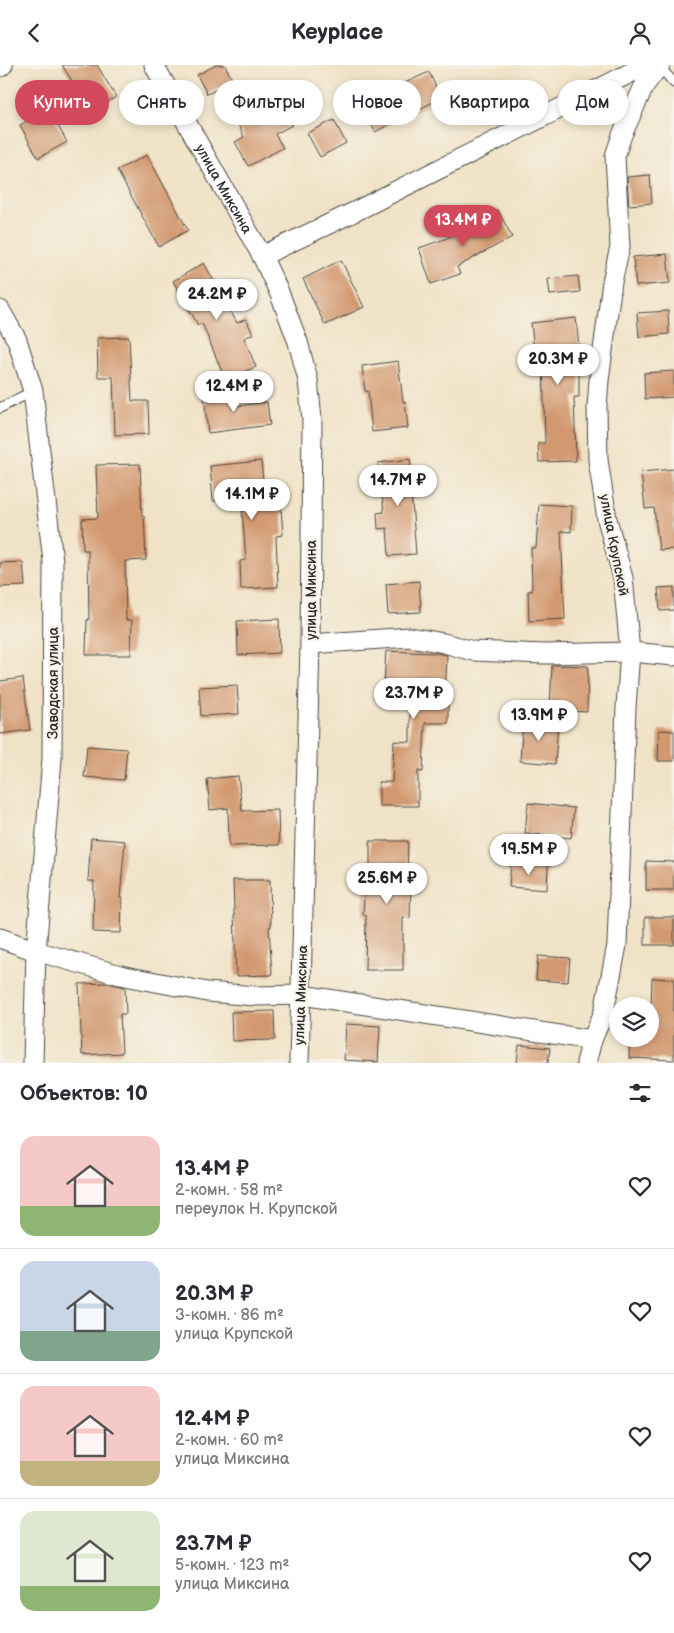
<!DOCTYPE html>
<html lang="ru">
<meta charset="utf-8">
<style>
:root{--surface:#fff;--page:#f7f7f7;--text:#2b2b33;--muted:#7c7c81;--line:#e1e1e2;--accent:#d1495b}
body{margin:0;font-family:"Balsamiq Sans",sans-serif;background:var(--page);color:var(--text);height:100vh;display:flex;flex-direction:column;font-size:19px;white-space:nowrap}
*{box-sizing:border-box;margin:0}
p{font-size:16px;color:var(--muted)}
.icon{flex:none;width:28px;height:28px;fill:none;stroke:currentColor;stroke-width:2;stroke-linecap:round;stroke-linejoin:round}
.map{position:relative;height:998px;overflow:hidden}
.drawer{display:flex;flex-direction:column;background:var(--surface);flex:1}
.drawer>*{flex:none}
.hud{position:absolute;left:15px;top:15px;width:645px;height:45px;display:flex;gap:10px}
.tools{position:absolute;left:609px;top:932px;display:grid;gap:10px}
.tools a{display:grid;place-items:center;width:50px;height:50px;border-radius:50%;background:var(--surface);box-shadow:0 2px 8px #0003;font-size:25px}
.price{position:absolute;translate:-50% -42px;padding:0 11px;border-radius:18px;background:#fff;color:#222;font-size:16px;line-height:32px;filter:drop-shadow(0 1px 2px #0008)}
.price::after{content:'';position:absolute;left:50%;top:30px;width:15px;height:11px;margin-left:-8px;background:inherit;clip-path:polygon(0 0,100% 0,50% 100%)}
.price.active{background:var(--accent);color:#fff}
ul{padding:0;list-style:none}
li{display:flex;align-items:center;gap:15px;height:125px;padding:0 20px}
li+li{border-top:1px solid var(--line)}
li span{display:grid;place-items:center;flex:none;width:140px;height:100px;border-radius:15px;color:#555}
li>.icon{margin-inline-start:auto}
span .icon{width:60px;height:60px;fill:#fffc;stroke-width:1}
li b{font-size:21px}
h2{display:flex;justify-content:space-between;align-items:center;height:60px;padding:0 20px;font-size:21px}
.chip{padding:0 18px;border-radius:22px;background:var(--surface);box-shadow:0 2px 8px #0003;font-size:18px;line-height:45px}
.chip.active{background:var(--accent);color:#fff}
header{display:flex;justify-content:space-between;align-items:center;height:65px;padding:0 20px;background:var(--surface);font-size:22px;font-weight:600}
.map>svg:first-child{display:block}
</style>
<header><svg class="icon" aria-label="back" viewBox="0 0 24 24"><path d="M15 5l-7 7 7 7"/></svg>Keyplace<svg class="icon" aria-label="person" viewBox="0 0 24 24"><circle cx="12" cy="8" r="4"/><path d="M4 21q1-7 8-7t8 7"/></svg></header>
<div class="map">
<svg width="674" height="998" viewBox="0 0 674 998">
<rect width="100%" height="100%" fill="#f7f3e8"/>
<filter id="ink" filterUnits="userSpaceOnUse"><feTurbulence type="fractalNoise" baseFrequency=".02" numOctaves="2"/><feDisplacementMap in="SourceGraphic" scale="10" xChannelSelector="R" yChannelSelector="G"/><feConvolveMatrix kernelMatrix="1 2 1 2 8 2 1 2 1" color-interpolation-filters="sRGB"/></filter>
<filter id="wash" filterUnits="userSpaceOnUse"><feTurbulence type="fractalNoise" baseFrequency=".0096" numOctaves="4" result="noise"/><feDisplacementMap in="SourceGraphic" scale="20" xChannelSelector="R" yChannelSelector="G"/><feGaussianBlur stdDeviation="1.12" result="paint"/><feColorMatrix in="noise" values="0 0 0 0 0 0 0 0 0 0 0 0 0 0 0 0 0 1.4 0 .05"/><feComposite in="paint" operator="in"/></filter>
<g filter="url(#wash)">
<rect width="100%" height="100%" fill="#f0e2c6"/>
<g id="blocks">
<g fill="#d29970">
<polygon points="62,0 97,0 116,32 91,47"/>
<polygon points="216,0 225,0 233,16 207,29 197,10"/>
<polygon points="429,7 441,33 375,67 361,38"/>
<polygon points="279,35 292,60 275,69 283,83 248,101 235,77 244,72 237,57"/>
<polygon points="49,45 67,77 38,93 20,60"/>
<polygon points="334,55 346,78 320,92 307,68"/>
<polygon points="147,90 188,165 159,182 117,105"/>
<polygon points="650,110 652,138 629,140 627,112"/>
<polygon points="498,145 512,172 457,202 460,209 431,219 419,183 445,174"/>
<polygon points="667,189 670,218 636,221 633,192"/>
<polygon points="341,195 364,242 325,260 303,214"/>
<polygon points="204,198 237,258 246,254 253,269 244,273 256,302 225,314 202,258 198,260 173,216"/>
<polygon points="578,211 580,227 550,230 548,214"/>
<polygon points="668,246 669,269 639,272 637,248"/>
<polygon points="576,253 579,282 579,332 574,332 576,396 539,397 538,378 545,378 543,294 535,294 531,258"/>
<polygon points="129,272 132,336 148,336 149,369 115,370 113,312 98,312 97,273"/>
<polygon points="398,296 403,337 405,336 408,363 372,367 368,326 365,326 362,301"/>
<polygon points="674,306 674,332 645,334 644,308"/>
<polygon points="235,326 237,341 267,337 270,360 208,368 204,331"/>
<polygon points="410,394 414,425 411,425 416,489 389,491 387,463 378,464 377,448 384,447 378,398"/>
<polygon points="261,396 266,443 281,442 283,470 276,471 278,522 241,524 240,496 246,495 241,433 213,436 210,401"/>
<polygon points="140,399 142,451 144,451 146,495 125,496 126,555 132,555 131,590 86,590 87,555 89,555 88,485 83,485 82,454 98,453 96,400"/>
<polygon points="674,404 674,484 659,485 654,443 645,444 641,407"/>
<polygon points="539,439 572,441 571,467 561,466 565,554 529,556 528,526 532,526 531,483 536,483"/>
<polygon points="23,497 25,521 0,522 0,498"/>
<polygon points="419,516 421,547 388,549 386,519"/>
<polygon points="674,522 674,545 660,546 658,523"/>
<polygon points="279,554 280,588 238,590 237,556"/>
<polygon points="386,586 434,588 447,590 445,635 448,635 448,658 425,658 423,707 418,706 418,741 379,741 379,717 392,717 394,676 410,677 410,619 384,618"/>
<polygon points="552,600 588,601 587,647 550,645"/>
<polygon points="23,613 30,665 0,669 0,616"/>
<polygon points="237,620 239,649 201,651 199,622"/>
<polygon points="523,655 558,658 555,699 520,696"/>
<polygon points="659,665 674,666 674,696 658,696"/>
<polygon points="87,681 127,684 124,715 84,712"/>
<polygon points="238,711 242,746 278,745 279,780 229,781 228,743 210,745 207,714"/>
<polygon points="528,738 574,743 571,773 525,768"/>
<polygon points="91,773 125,776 120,833 122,833 121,868 93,867 94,816 88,816"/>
<polygon points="370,776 408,776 407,813 411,813 410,853 403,852 403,905 365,905 366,850 363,850 365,812 370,812"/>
<polygon points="646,796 674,797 674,825 646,825"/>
<polygon points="511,797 548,800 547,825 509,822"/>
<polygon points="233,815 270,815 271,862 269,862 272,910 236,911"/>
<rect x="645" y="852" width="29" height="28"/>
<polygon points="538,891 570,893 568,917 536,915"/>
<polygon points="652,913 674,914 674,995 629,993 630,974 650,974"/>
<polygon points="108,918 125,922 126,949 120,949 122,988 82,990 79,919"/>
<polygon points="274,946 275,975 232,976 231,947"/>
<polygon points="346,959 380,961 378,997 344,995"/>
<polygon points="519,980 550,983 548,998 517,998"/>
</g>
</g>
</g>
<g filter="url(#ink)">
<use href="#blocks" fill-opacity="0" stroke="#494642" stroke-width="1"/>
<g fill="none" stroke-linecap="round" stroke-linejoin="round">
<g stroke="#494642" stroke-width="11">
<g id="service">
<polyline points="659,1 674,18"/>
<polyline points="0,343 33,326"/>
</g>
</g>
<g stroke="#494642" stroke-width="21">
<g id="minor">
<path id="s1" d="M154 0 262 191 279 227 298 277 308 315 312 354 310 579 299 998"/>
<polyline points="0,2 3,0"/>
<polyline points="262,191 356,146 646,0"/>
<polyline points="0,245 17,275 33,326 53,496 52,694 36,886 33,998"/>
<polyline points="310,579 410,572 444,578 473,586 545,589 630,587 674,591"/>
<polyline points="0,873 36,886 120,910 207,927 255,931 302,930 592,975"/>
<polyline points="586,998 592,975 604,947 617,880 626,642 630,587 623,513 607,454 598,395 597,342 599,315 612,217 620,182 615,91 622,70 644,21 660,0"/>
</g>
</g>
<use href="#service" stroke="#fff" stroke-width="9"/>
<use href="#minor" stroke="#fff" stroke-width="19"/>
</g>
</g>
<g text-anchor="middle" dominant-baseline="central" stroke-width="4.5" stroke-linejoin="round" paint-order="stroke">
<g font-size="14" fill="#2b2b2b" stroke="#f7f3e8">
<text stroke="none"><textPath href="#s1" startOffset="142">улица Миксина</textPath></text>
<text transform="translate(614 480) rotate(79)">улица Крупской</text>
<text transform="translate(311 525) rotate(-90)">улица Миксина</text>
<text transform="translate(53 618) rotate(-90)">Заводская улица</text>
<text transform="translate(301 930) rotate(-88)">улица Миксина</text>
</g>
</g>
</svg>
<div class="tools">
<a><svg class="icon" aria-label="layers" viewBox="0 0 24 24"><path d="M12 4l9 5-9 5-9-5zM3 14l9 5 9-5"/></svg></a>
</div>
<b class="price active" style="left:463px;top:182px">13.4M ₽</b>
<b class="price" style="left:217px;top:256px">24.2M ₽</b>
<b class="price" style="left:558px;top:321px">20.3M ₽</b>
<b class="price" style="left:234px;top:348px">12.4M ₽</b>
<b class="price" style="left:398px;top:442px">14.7M ₽</b>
<b class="price" style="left:252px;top:456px">14.1M ₽</b>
<b class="price" style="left:414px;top:655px">23.7M ₽</b>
<b class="price" style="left:539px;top:677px">13.9M ₽</b>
<b class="price" style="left:529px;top:811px">19.5M ₽</b>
<b class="price" style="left:387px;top:840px">25.6M ₽</b>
<div class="hud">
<a class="chip active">Купить</a>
<a class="chip">Снять</a>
<a class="chip">Фильтры</a>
<a class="chip">Новое</a>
<a class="chip">Квартира</a>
<a class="chip">Дом</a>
</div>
</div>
<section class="drawer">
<h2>Объектов: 10<svg class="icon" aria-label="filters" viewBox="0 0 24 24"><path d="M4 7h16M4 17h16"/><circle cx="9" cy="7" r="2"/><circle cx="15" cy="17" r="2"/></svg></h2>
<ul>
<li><span style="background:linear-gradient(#f6c9c9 70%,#8fb573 0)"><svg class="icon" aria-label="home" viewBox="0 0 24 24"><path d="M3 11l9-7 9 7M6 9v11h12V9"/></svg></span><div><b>13.4M ₽</b><p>2-комн. · 58 m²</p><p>переулок Н. Крупской</p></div><svg class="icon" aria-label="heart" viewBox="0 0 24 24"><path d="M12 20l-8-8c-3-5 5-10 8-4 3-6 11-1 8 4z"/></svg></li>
<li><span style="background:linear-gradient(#c9d6e8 70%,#7fa58c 0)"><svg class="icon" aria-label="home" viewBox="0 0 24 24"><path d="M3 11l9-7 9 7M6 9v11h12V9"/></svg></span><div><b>20.3M ₽</b><p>3-комн. · 86 m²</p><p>улица Крупской</p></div><svg class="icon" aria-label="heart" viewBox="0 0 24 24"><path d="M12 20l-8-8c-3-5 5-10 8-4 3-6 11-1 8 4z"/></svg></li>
<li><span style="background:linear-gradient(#f6c9c9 75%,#c2b280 0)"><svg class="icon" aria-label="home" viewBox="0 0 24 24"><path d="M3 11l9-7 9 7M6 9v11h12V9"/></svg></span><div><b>12.4M ₽</b><p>2-комн. · 60 m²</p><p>улица Миксина</p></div><svg class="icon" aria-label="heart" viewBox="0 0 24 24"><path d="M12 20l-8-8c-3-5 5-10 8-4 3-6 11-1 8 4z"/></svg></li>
<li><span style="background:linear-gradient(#dfe7d0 75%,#8fb573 0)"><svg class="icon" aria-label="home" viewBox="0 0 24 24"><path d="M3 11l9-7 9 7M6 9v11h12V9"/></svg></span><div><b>23.7M ₽</b><p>5-комн. · 123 m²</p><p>улица Миксина</p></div><svg class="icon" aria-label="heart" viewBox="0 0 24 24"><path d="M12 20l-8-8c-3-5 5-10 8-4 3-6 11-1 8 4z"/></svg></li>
</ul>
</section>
